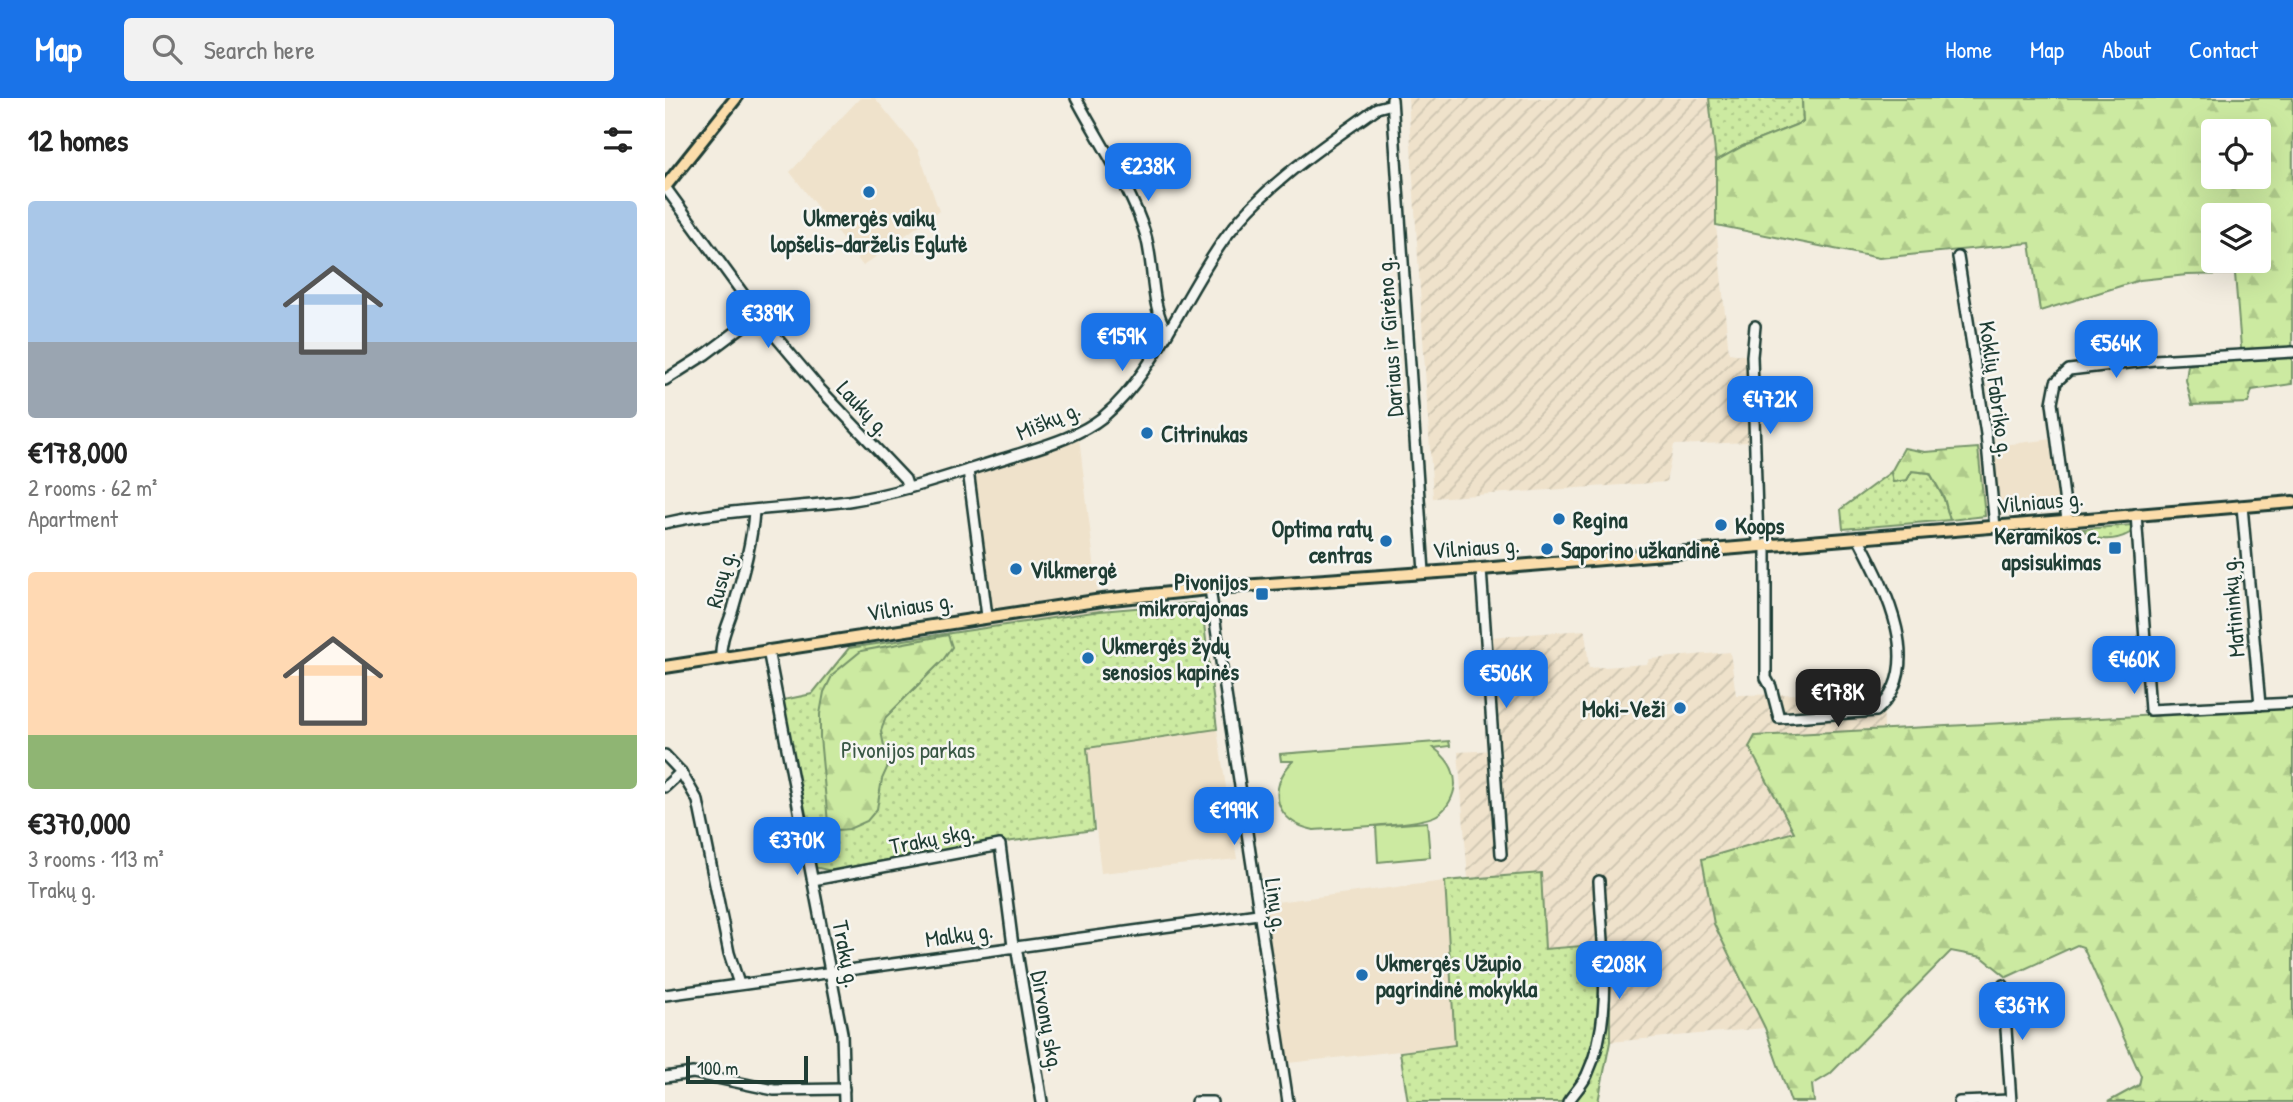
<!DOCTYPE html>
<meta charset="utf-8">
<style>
:root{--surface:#fff;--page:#f2f2f2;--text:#222;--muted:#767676;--accent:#1a73e8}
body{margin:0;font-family:"Patrick Hand",sans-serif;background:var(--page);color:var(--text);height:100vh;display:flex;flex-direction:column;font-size:26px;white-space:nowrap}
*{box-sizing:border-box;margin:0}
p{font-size:23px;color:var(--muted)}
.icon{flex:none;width:38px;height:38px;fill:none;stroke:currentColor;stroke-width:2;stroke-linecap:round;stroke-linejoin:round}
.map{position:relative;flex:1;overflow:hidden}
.side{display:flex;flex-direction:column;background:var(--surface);width:665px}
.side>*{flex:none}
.tools{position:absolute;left:1536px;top:21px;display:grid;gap:14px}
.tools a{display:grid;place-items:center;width:70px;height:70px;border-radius:7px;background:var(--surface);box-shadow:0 7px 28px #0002;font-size:35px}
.scale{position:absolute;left:21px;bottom:18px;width:122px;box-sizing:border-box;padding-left:7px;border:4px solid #1f3d34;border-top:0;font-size:19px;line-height:24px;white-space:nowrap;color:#1f3d34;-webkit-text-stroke:5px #f6f6f2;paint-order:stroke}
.price{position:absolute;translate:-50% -60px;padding:0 16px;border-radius:14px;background:var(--accent);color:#fff;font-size:23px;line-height:46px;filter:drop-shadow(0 2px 4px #0008)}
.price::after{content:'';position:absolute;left:50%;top:42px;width:21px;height:16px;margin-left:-10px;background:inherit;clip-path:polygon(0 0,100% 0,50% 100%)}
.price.current{background:#222;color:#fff}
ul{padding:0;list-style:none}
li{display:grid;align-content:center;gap:14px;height:371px;padding:0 28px}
li span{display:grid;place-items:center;height:217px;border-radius:7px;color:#555}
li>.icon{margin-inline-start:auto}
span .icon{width:126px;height:126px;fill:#fffc;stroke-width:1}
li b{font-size:30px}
h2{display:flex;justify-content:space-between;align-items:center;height:84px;padding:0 28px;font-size:30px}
header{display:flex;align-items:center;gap:42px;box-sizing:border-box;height:98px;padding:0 35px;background:var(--accent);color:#fff}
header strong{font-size:33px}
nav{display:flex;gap:38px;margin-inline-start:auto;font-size:24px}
.search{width:490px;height:63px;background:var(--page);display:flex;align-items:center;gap:18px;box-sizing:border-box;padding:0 24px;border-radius:7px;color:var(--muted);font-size:26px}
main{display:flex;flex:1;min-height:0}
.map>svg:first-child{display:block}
</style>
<header>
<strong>Map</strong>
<div class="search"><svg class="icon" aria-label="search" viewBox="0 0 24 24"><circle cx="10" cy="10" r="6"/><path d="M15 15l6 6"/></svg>Search here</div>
<nav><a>Home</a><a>Map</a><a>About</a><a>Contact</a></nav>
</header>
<main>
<section class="side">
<h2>12 homes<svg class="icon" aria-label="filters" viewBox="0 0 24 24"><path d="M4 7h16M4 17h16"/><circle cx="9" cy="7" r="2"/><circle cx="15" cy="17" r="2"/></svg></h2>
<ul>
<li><span style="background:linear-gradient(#a9c7e8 65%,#9aa5b1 0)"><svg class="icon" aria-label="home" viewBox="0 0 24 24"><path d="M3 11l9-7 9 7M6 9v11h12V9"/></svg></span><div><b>€178,000</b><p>2 rooms · 62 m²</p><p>Apartment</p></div></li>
<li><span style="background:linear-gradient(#ffd9b3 75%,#8fb573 0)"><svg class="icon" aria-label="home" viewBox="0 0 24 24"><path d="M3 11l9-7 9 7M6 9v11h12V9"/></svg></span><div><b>€370,000</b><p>3 rooms · 113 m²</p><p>Trakų g.</p></div></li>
</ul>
</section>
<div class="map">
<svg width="1628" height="1004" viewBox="0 0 1628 1004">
<defs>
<pattern id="industrial-furrows" width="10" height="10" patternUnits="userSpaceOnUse" patternTransform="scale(1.75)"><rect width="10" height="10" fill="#efe2cb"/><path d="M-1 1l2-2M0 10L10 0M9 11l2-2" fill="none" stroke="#ccc3af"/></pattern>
<pattern id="grass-dots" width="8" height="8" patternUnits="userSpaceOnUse" patternTransform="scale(1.75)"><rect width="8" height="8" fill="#cceaa1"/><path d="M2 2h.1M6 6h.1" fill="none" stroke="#afca8b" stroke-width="1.8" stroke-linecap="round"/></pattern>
<pattern id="forest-firs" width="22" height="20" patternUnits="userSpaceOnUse" patternTransform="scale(1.75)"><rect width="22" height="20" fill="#cceaa1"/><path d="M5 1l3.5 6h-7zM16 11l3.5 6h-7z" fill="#afca8b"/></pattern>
</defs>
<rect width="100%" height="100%" fill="#f3ede0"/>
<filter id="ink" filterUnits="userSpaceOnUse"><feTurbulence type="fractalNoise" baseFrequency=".0143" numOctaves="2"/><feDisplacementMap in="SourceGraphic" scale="14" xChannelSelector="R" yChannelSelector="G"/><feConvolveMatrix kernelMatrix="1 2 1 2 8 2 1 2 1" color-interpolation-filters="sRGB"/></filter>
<g filter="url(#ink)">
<g fill="#efe2cb">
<polygon points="195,0 210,0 253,52 274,113 198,168 125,74"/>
<polygon points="414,340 435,513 316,530 300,379"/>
<polygon points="1388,341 1395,411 1320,418 1313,350"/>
<polygon points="552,631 572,761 436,775 422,650"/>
<polygon points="780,783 790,947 623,965 595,806"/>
</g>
<g fill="url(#industrial-furrows)">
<polygon points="743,0 1044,0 1051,63 1051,127 1064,255 1085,258 1086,344 1009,347 1001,384 768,400"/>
<polygon points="920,532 924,570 982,566 985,561 1065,554 1071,597 1218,595 1219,631 1090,638 1084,649 1129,734 1049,826 1100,930 945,944 945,902 880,851 876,775 803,780 793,654 833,652 825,539"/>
</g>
<g fill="url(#grass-dots)" stroke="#76946a" stroke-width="2">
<polygon points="1044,0 1137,0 1138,24 1078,48 1051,63"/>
<polygon points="1247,373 1265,375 1279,401 1285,422 1178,431 1176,411 1226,374 1228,384 1242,382"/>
<path d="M1467 427 1465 435C1451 443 1428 445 1418 431Z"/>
<polygon points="528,505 537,510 552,631 422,650 429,732 333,745 171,774 149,769 118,602 147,596 184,550 435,513"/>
<polygon points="876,775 880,851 942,846 945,902 945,944 933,1004 743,1004 735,954 790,947 780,783"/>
</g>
<g fill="url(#forest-firs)" stroke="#76946a" stroke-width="2" fill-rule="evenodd">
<path d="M1137 0H1628L1627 286 1587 292 1583 305 1527 307 1521 282 1523 267 1577 262 1570 176 1522 177 1475 182 1375 213 1365 145 1214 160 1051 127V63L1078 48 1138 24ZM1549 33H1594V79H1549ZM1549 117H1594V163H1549Z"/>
<polygon points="1239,350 1260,354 1313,350 1320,418 1285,422 1279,400 1265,375 1247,373 1242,382 1228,384 1226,374"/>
<polygon points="283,537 287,549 278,562 221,619 216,633 223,668 217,681 212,711 202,723 184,731 172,732 163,725 155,639 155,616 159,594 168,576 196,553"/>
<polygon points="1628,610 1628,1004 1443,1004 1474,987 1476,978 1418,849 1412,847 1342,879 1317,859 1286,853 1165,976 1147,987 1149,1004 1126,1004 1100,930 1049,826 1037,761 1129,734 1084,649 1090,638"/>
</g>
<g fill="#cceaa1" stroke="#76946a" stroke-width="2">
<path d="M784 643 785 648 769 650C781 659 790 670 790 686 789 698 783 710 772 717 756 727 673 730 649 732 610 725 601 690 628 663H616L615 656Z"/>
<polygon points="762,724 765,759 713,764 711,728"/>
</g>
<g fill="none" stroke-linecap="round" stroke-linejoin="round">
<g stroke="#1f3d34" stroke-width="14">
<g id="minor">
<path d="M411 0C433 42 466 90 480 135 490 166 484 205 502 234"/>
<polyline points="727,1 759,474"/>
<polyline points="0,89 100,226 155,291 240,381 243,390"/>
<polyline points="1293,159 1321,336 1330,429"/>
<polyline points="1090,228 1087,258 1093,447"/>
<polyline points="0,282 41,256 93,217"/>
<polyline points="303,372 322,518"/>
<polyline points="1577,408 1595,607"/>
<polyline points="1471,416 1485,612 1628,605"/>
<polyline points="1402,422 1387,305 1391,284 1404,272 1489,262 1628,254"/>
<path d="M0 425C60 411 122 411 183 403 237 395 289 376 341 360 374 349 410 341 438 319 490 276 522 190 563 136 603 84 659 48 712 10L727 6"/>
<path d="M1101 446V580L1106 589 1114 620 1211 613C1263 569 1218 487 1193 439"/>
<polyline points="816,471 836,756"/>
<polyline points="545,491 623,1004"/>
<polyline points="103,552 177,935 179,1004"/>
<path d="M56 559C55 542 63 527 68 511 77 479 87 446 89 413"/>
<polyline points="0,657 16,674 33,703 64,855 74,886"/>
<polyline points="0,689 16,674"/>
<polyline points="148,782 335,747 348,848"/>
<polyline points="351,848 377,1004"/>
<polyline points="1338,887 1346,1004"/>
<polyline points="0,897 593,816"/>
<polyline points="0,979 28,975 109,992 179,991"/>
<polyline points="531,1004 547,1004"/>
<path d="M903 1004C909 995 917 987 922 977 950 917 937 847 934 783"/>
<polyline points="1294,1004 1345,1002"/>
</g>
</g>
<g stroke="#1f3d34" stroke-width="16">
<g id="major">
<polyline points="0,89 71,0"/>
<polyline points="0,569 437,502 563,489 816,471 1628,404"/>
</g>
</g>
<use href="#minor" stroke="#f6f6f2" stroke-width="9"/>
<use href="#major" stroke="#fbddab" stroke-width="10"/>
</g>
</g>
<g fill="#1f6fb2" stroke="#f6f6f2" stroke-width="2.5">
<circle cx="204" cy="94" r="7"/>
<circle cx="482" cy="335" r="7"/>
<circle cx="894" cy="421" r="7"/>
<circle cx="1056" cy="427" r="7"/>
<circle cx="721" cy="443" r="7"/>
<rect x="1443" y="443" width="14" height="14" rx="3.5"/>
<circle cx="882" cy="451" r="7"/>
<circle cx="351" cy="471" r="7"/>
<rect x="590" y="489" width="14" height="14" rx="3.5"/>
<circle cx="423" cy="560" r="7"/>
<circle cx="1015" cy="610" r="7"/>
<circle cx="697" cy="877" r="7"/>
</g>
<g text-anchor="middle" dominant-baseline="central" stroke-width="5" stroke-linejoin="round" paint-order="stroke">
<g font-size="23" font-weight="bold" fill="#1f3d34" stroke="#f6f6f2" text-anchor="start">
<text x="204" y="119" text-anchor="middle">Ukmergės vaikų<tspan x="204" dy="26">lopšelis-darželis Eglutė</tspan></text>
<text x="496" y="335">Citrinukas</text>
<text x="908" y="421">Regina</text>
<text x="1070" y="427">Koops</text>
<text x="707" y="430" text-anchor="end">Optima ratų<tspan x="707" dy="26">centras</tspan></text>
<text x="1436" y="437" text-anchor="end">Keramikos c.<tspan x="1436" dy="26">apsisukimas</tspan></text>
<text x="896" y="451">Saporino užkandinė</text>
<text x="365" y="471">Vilkmergė</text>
<text x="583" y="483" text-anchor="end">Pivonijos<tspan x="583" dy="26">mikrorajonas</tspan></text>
<text x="437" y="547">Ukmergės žydų<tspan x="437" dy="26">senosios kapinės</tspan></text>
<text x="1001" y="610" text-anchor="end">Moki-Veži</text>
<text x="711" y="864">Ukmergės Užupio<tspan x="711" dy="26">pagrindinė mokykla</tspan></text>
</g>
<g font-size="23" fill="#1f3d34" stroke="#f6f6f2">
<text transform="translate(724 239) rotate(-94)">Dariaus ir Girėno g.</text>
<text transform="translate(1332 291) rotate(82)">Koklių Fabriko g.</text>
<text transform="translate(199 310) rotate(47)">Laukų g.</text>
<text transform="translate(383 322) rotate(-23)">Miškų g.</text>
<text transform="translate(1375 403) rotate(-5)">Vilniaus g.</text>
<text transform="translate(811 449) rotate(-4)">Vilniaus g.</text>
<text transform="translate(55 481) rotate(-75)">Rusų g.</text>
<text transform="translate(245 508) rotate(-9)">Vilniaus g.</text>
<text transform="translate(1567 509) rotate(-95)">Matininkų g.</text>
<text transform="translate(267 740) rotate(-11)">Trakų skg.</text>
<text transform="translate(612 807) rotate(82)">Linų g.</text>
<text transform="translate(294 836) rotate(-8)">Malkų g.</text>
<text transform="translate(182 856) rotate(79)">Trakų g.</text>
<text transform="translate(383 923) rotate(80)">Dirvonų skg.</text>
</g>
<g font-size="23" fill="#395744" stroke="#f6f6f2">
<text x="243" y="651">Pivonijos parkas</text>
</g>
</g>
</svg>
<div class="tools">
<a><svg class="icon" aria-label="locate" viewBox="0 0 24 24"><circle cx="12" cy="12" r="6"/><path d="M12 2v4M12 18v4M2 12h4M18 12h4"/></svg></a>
<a><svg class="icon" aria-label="layers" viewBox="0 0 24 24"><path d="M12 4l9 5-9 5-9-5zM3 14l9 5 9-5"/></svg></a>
</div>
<div class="scale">100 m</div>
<b class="price" style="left:483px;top:105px">€238K</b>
<b class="price" style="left:103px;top:252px">€389K</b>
<b class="price" style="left:457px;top:275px">€159K</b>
<b class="price" style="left:1451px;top:282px">€564K</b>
<b class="price" style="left:1105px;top:338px">€472K</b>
<b class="price" style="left:1469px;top:598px">€460K</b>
<b class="price" style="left:841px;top:612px">€506K</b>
<b class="price current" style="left:1173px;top:631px">€178K</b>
<b class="price" style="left:569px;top:749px">€199K</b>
<b class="price" style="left:132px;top:779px">€370K</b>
<b class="price" style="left:954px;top:903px">€208K</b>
<b class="price" style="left:1357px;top:944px">€367K</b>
</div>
</main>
